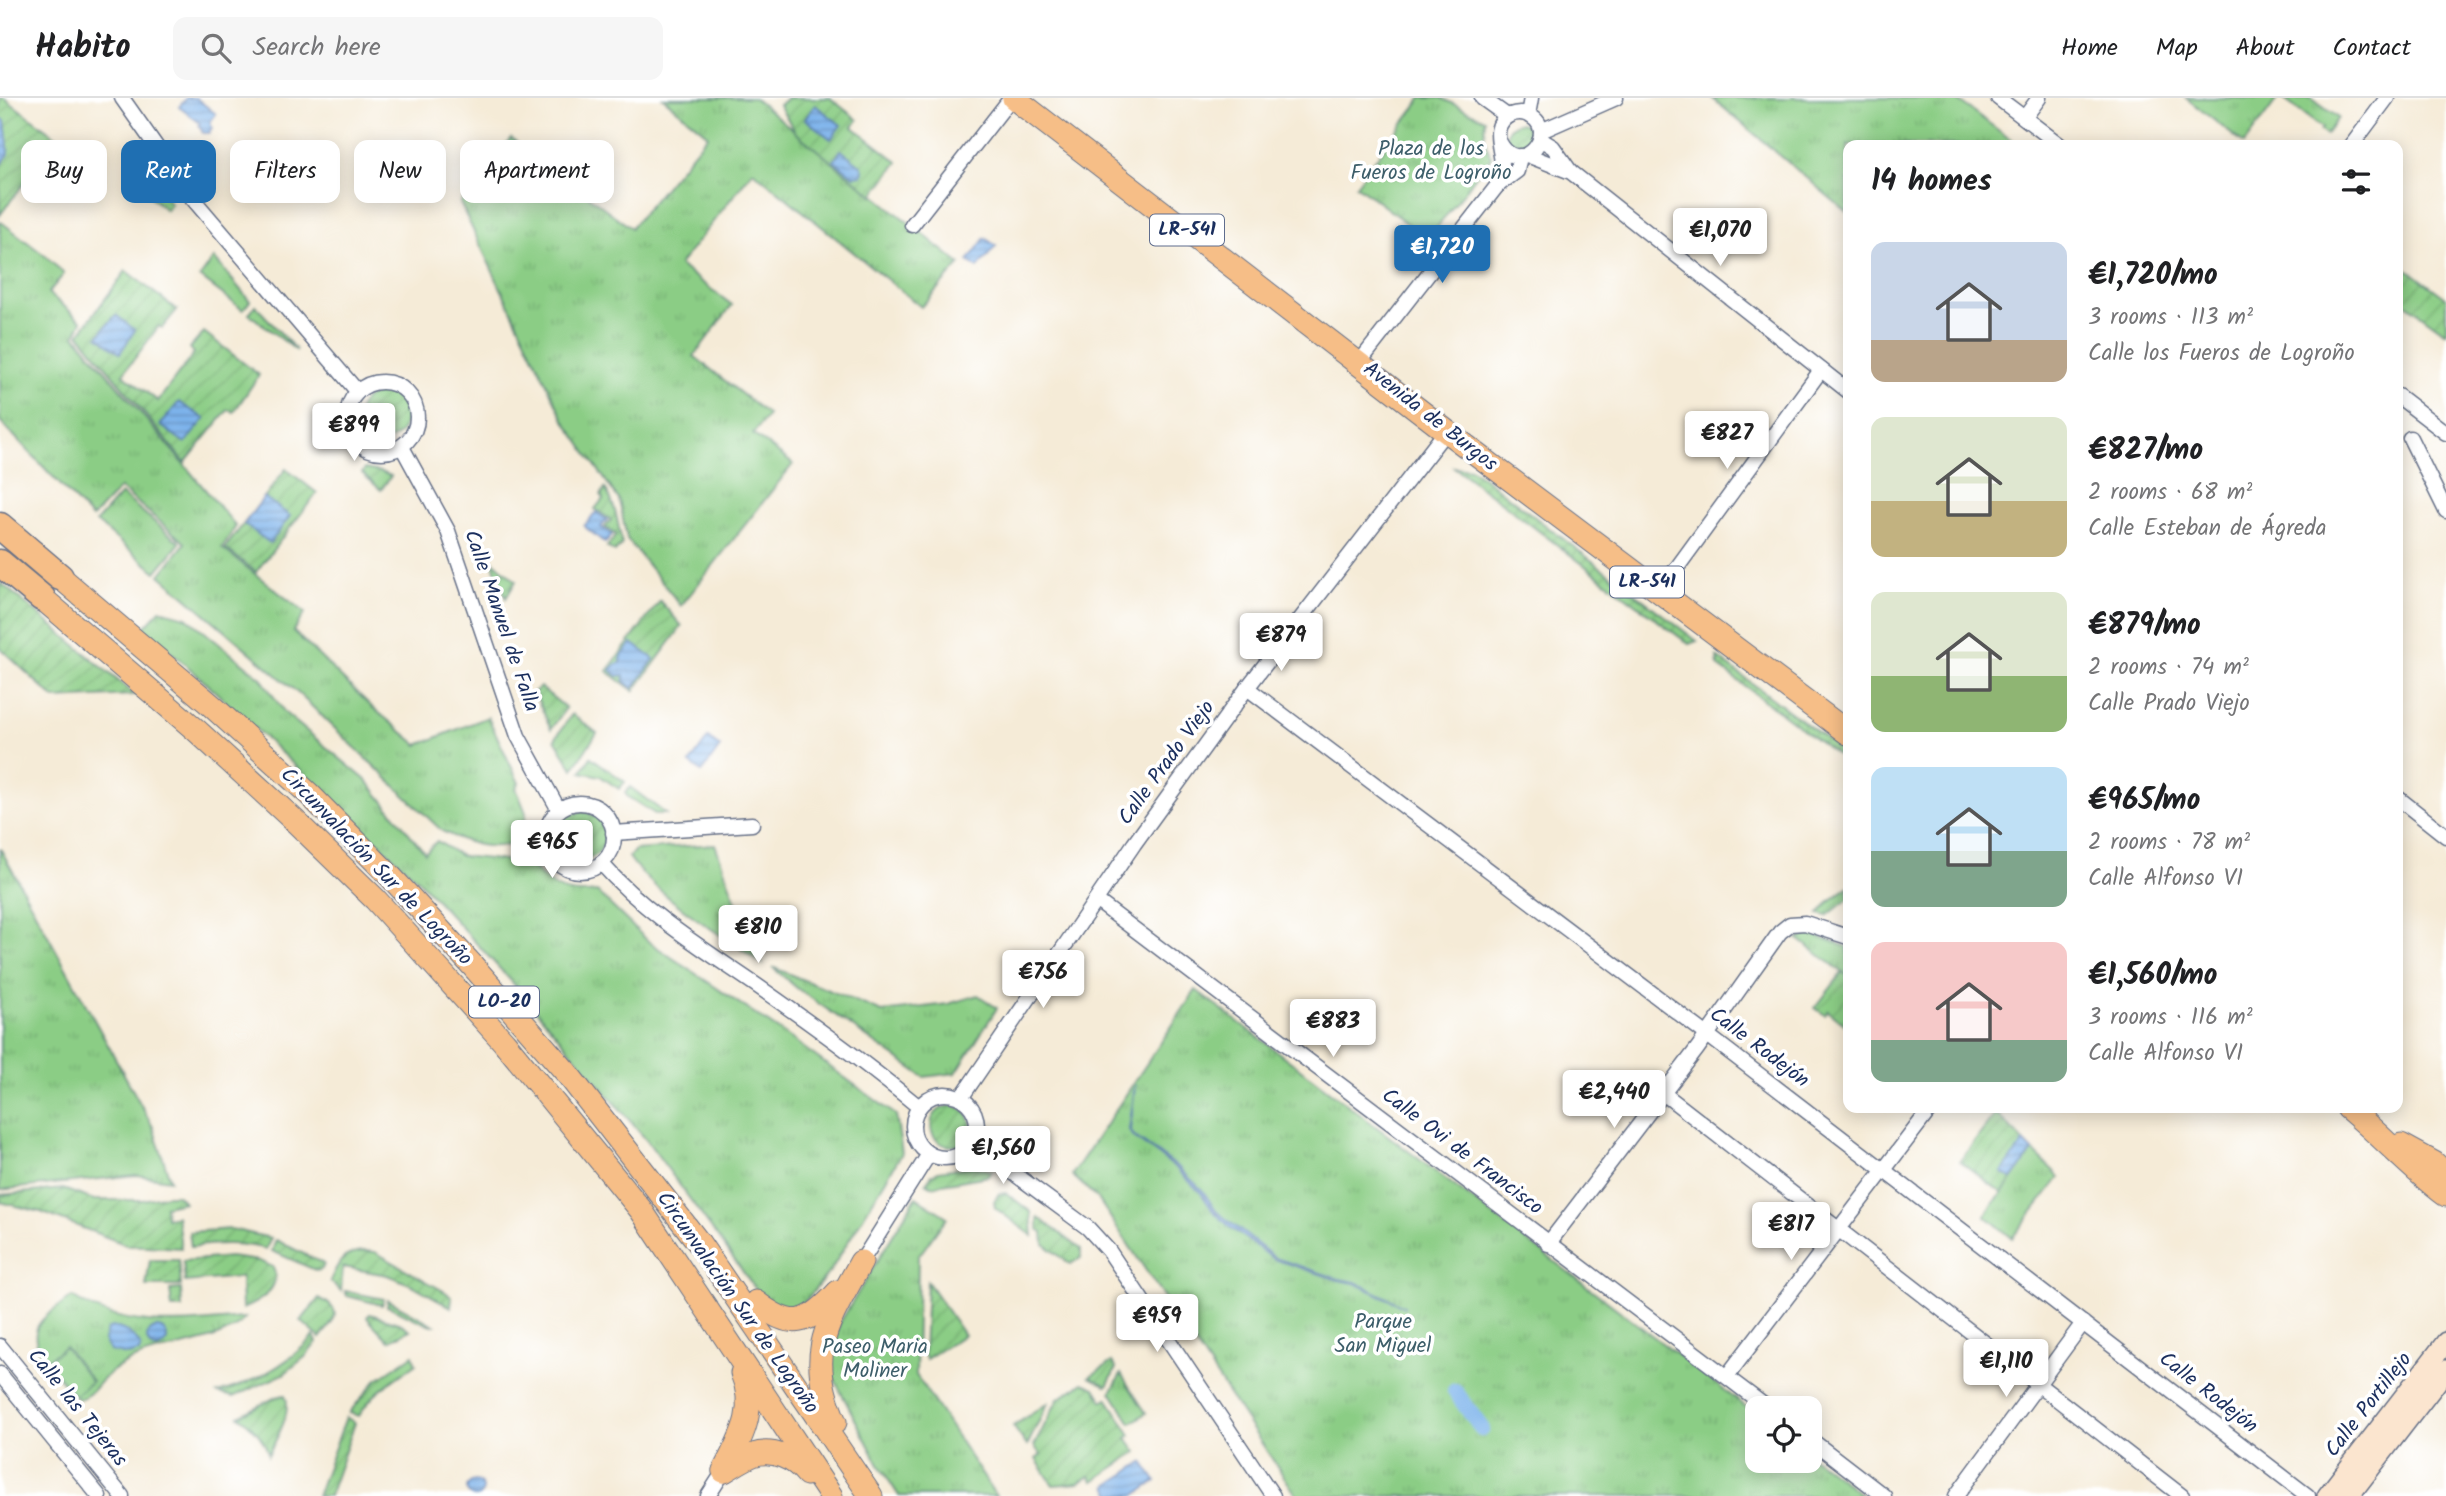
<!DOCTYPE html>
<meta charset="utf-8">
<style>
:root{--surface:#fff;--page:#f6f6f6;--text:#202124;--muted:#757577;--line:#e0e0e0;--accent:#1f6fb2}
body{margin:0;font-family:Kalam,sans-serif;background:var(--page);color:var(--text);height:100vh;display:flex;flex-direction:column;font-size:26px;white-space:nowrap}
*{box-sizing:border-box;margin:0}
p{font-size:23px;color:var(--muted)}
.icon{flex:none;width:38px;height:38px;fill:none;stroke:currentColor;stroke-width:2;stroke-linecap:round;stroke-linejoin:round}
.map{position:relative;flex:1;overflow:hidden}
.panel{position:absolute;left:1843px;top:42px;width:560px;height:973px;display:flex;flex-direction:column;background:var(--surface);border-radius:14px;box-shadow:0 4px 18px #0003}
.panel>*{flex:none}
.banner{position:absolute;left:21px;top:42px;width:665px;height:63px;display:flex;gap:14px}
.tools{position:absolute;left:1745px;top:1298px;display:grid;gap:14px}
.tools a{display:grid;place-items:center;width:77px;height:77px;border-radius:14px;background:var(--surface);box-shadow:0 4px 18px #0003;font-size:35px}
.price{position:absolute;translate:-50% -60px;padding:0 16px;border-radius:7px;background:#fff;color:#222;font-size:23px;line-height:46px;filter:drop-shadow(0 2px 4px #0008)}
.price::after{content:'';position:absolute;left:50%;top:42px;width:21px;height:16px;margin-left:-10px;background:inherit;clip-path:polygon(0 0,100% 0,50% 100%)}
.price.selected{background:var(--accent);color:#fff}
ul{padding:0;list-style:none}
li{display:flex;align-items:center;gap:21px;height:175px;padding:0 28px}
li span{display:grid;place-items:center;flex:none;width:196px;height:140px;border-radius:14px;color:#555}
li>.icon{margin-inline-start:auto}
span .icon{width:84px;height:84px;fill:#fffc;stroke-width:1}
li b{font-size:30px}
h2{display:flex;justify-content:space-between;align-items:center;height:84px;padding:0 28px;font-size:30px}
.pill{padding:0 24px;border-radius:14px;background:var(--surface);box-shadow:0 4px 18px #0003;font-size:24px;line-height:63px}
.pill.selected{background:var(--accent);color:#fff}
header{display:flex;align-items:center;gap:42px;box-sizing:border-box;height:98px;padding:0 35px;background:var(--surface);border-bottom:2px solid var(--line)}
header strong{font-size:33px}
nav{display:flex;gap:38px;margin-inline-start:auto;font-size:24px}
.search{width:490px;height:63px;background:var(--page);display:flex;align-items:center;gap:18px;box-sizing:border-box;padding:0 24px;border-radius:14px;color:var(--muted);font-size:26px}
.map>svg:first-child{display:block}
</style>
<header>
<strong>Habito</strong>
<div class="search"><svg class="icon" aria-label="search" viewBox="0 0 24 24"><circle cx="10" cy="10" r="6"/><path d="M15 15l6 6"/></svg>Search here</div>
<nav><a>Home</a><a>Map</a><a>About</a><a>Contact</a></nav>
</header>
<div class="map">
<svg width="2446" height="1398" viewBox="0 0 2446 1398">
<defs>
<pattern id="park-tufts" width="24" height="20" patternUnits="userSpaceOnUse" patternTransform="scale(1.75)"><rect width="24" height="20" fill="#8bcd85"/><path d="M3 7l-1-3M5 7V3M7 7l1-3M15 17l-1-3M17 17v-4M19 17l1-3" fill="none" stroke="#77b075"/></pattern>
<pattern id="garden-furrows" width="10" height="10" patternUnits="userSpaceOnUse" patternTransform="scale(1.75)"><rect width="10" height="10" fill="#8bcd85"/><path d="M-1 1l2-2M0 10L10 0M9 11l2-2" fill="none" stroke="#77b075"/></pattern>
<pattern id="water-rules" width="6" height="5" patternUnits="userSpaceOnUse" patternTransform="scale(1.75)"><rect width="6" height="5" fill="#7cb2eb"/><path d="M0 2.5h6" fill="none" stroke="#6591c2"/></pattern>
</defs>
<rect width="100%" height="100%" fill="#fff"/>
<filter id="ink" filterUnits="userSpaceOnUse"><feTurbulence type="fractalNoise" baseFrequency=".0143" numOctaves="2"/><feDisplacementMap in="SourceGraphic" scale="14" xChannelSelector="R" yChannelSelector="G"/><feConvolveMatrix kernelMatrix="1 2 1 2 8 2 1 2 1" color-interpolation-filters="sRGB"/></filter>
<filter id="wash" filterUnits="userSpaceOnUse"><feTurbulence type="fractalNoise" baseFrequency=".00686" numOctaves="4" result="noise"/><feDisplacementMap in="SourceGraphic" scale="28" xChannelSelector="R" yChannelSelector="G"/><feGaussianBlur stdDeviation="1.57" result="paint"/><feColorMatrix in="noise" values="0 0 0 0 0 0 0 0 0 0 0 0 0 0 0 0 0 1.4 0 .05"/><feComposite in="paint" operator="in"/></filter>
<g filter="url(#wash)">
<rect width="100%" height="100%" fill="#f5ebd7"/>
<g fill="#8bcd85" stroke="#537e72" stroke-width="2">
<polygon points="148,76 171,106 166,112 138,88"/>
<polygon points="214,160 250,203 243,212 200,179"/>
<polygon points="255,207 297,253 249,216"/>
<polygon points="591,659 625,684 619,691 600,678 581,674"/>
<polygon points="630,689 666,716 655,716 628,699 625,695"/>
<polygon points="65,1249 92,1284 74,1298 46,1263"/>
</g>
<g fill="url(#park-tufts)" stroke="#537e72" stroke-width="2">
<polygon points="663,0 754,0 960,166 921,209 753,73 679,167 732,207 694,258 768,317 753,336 793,366 681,508 627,441 619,402 564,322 460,105 511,40 631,130 708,37"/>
<polygon points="1422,0 1441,0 1485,21 1484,41 1491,59 1428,141 1356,87"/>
<polygon points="1712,0 1955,0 2018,47 1848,47 1848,115"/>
<polygon points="2186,0 2278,0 2244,46"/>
<polygon points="2282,0 2311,0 2338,20 2326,37 2320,33 2322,30"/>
<path d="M0 123 48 160 64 176 48 195 82 223 75 237 236 428 222 450 305 515 293 533 372 609 418 647 488 619 519 685 516 690 526 715 522 745C488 752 473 748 442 733L300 597 160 477 185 445 120 390 92 420 0 323Z"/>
<polygon points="121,396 180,445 156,474 96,424"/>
<path d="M160 512 186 519 261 580 285 615 367 683 425 755 437 743 461 758 529 765C551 790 563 798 597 794L649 844 789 939 896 1017 902 1055 831 1172 803 1206 778 1212 763 1201 648 1044 512 884 418 782 195 575 143 530Z"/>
<path d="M715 746 738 809 762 865C724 839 653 796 629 759L635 752Z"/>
<polygon points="0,750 153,1029 170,1082 136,1077 0,1092"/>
<polygon points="1807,837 1813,837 1848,849 1848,878 1798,841"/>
<polygon points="772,869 882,914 948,906 978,897 997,910 956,975 924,979 798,891"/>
<polygon points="1196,892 1757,1317 1757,1363 1810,1363 1810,1357 1863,1398 1297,1398 1098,1101 1072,1077"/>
<polygon points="2033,1053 2060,1079 2012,1140 1985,1117"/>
<polygon points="916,1099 947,1119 918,1159 916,1277 996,1398 899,1398 879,1367 830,1273 839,1226"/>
<path d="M72 1199C128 1234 183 1225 245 1220 227 1244 172 1248 145 1257 130 1262 114 1270 103 1281 94 1289 90 1299 78 1301L74 1298 92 1283 65 1249 46 1263C20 1228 47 1218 72 1199Z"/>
<polygon points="1121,1276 1146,1315 1131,1325 1111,1294"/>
</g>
<g fill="url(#garden-furrows)" stroke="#537e72" stroke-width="2">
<polygon points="0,0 4,0 58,40 0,117"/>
<polygon points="787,0 830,0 858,22 853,29 898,64 873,97 796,35 779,7"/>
<circle cx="1519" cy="37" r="12"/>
<polygon points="2398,164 2446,200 2446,235 2398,200"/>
<polygon points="126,173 177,212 162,230 159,228 123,276 158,303 194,255 190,250 204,234 259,277 234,314 228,312 185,365 79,236"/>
<circle cx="382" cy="319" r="24"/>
<polygon points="1454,369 1472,371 1697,543 1689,546"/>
<polygon points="286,371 317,395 256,474 225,450"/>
<polygon points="365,371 381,374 391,378 381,392 362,375"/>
<path d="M605 390C616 408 618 425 622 446L615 454 607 449 616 437 605 429 611 422 595 411 603 401 601 397Z"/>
<polygon points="491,461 516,483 506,500"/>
<polygon points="0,484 135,597 55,601 0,550"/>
<polygon points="660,503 682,528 634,593 607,573"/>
<polygon points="1717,559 1848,657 1848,665 1718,568"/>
<polygon points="540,589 566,610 551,631 534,594"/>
<polygon points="572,616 597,635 573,671 555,641"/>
<circle cx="581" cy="738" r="24"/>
<polygon points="1848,789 1848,801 1827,818 1819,816 1830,803"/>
<polygon points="1843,874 1848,878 1848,929 1828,913 1825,917 1815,910"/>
<circle cx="951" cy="1028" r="20"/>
<polygon points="1996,1015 2033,1053 2002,1095 1960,1063"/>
<polygon points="974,1068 992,1073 988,1078 931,1088 926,1085 932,1077 938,1073"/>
<polygon points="63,1091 94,1102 143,1102 167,1097 178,1097 184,1104 165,1108 166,1120 177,1118 181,1150 127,1147 41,1114 0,1104 0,1097"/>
<polygon points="1006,1095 1031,1114 1033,1138 995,1110 994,1103 999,1096"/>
<polygon points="1038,1119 1081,1151 1081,1160 1070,1166 1044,1146 1043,1134 1038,1131"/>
<path d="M231 1131 271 1140 266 1151C241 1144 216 1145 191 1149L189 1134Z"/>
<polygon points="276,1142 324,1166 322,1171 317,1173 272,1153"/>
<path d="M364 1153 375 1154 447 1195 452 1200 451 1209 412 1187 387 1177 343 1169 341 1193 330 1183C338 1165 342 1155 364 1153Z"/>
<path d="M230 1159 259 1163 273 1169C282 1191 259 1204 242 1211L241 1179 185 1184 183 1163Z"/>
<polygon points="150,1162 179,1162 181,1188 146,1188"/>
<polygon points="927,1183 964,1237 926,1261 924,1256"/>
<polygon points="181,1191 182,1210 172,1210 170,1192"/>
<polygon points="345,1193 384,1201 382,1207 347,1198"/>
<path d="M319 1200C345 1213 334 1223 320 1240L301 1223Z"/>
<path d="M388 1202 434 1227C424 1228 401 1212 387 1208Z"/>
<polygon points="370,1216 401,1226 410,1232 389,1243 368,1221 367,1219"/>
<path d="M314 1238 317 1244 305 1259 284 1276 233 1299 218 1295C256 1284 287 1267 314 1238Z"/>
<path d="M413 1257 416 1266C394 1282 373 1293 359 1318L349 1315 376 1282Z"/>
<polygon points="1112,1264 1116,1270 1107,1288 1089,1279"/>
<polygon points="1083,1285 1095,1290 1103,1303 1107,1300 1131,1337 1127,1340 1137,1354 1093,1383 1090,1378 1079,1385 1053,1387 1036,1361 1041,1357 1034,1348 1058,1301"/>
<path d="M285 1297C293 1314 276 1341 268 1357 266 1341 252 1328 239 1318L276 1299Z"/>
<polygon points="1048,1305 1027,1348 1013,1328"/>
<polygon points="346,1319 355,1325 329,1398 317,1398"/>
</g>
<g fill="url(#water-rules)" stroke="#4c70a4" stroke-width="2">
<polygon points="186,0 196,0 216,16 210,24 212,30 209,35 203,35 199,28 200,25 179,9"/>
<polygon points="815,7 841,27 831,41 805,21"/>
<polygon points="0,19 5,23 9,56 1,66"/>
<polygon points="841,52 862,68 863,74 861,77 854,78 834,63"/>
<polygon points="985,140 996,148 978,170 968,163"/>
<polygon points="116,217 135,232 120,255 98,238"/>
<polygon points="179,304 205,321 185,345 160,327"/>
<polygon points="264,399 290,418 270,445 244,426"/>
<polygon points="596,414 607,422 601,429 612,437 605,445 584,428"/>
<polygon points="632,545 654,561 633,590 625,584 624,577 618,578 611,572 616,566 621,565 621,559"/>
<polygon points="708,640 720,649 702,674 690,665"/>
<polygon points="1135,987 1130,1033 1135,1039 1178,1069 1203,1093 1216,1113 1275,1160 1339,1181 1355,1184 1405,1209 1355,1185 1339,1182 1274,1161 1231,1130 1213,1113 1201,1095 1176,1070 1134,1039 1129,1033"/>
<polygon points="2024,1044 2033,1053 2012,1081 2002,1074"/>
<path d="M111 1229C124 1230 134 1237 141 1248L139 1254 128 1257 110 1253 104 1242 107 1232Z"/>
<circle cx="157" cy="1240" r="10"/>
<polygon points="1143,1364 1156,1383 1134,1398 1113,1398 1107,1388"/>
<circle cx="475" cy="1391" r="8"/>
</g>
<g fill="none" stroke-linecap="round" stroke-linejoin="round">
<polyline stroke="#7cb2eb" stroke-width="16" points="1455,1293 1482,1331"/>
</g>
</g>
<g filter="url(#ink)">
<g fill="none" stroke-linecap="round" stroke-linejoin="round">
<g stroke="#677188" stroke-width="17">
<g id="minor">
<polyline points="122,0 193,101 357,293"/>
<polyline points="1482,0 1507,18"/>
<polyline points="1998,0 2060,47"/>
<polyline points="1528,17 1531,0"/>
<polyline points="2025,19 2039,0"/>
<polyline points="1541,33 1616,0"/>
<polyline points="1540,41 1553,49 1570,73"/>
<polyline points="2352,47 2387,0"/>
<polyline points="1527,57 1571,74 1848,293"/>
<polyline points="1497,88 1517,73 1520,58"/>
<polyline points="912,127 1011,0"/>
<path d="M1359 265 1497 88C1500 82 1503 74 1502 67 1502 51 1489 27 1510 17 1515 15 1520 14 1526 16 1564 30 1520 85 1499 43"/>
<circle cx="382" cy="319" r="35"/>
<polyline points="2398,298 2446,335"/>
<polyline points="2410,340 2446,413"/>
<polyline points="402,349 448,433 518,638 559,712"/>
<polyline points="1660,493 1821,272"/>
<polyline points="1247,590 1697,929 2308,1398"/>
<polyline points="2398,700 2446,738"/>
<circle cx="580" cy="739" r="34"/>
<polyline points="613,735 752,726"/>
<path d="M601 765C645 815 702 850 756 887 812 926 867 966 919 1009"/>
<polyline points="1097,803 1769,1311"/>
<polyline points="1663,995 2182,1398"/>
<circle cx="945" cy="1028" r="32"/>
<polyline points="961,1000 1134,746 1247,590 1446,333"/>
<polyline points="973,1045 1088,1130 1109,1153 1273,1398"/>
<polyline points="1548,1146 1697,951 1780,834 1790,826 1805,825 1848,839"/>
<polyline points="861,1164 929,1056"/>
<polyline points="0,1248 122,1398"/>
<polyline points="0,1276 99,1398"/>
<polyline points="1727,1278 1931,1010"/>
<polyline points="1810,1341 1884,1398"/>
<polyline points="708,1398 724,1373"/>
<polyline points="1956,1398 2083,1225"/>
</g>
</g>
<g stroke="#677188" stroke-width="22">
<g id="secondary">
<polyline points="2327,1398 2446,1244"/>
<polyline points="2349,1398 2446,1272"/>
</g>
</g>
<g stroke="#677188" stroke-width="25">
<g id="primary">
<polyline points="1014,0 1446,333 1848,635"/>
<path d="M2348 1010C2382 1038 2411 1071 2446 1097"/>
<polyline points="2401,1047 2434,1065 2446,1076"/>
</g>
</g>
<g stroke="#677188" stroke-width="25">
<g id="trunk">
<polyline points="60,479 211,607 309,696 391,779 472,867 566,974 699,1145 871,1398"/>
<polyline points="42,500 196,632 297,725 375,801 504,944 641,1112 831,1398"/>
<path d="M756 1204C793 1233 808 1227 838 1194"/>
<path d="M835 1324C804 1254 828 1225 861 1164"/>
<path d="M724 1373C741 1339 758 1313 742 1275"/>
<path d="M724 1373C733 1368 743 1361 753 1357 773 1350 795 1361 807 1376"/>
</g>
</g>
<g stroke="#677188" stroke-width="29">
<g id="motorway">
<polyline points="0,428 60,479"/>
<polyline points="0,465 42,500"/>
</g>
</g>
<use href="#minor" stroke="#fff" stroke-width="14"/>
<use href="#secondary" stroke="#fbe5cf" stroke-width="19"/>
<use href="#primary" stroke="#f6be87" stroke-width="23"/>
<use href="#trunk" stroke="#f6be87" stroke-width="23"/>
<use href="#motorway" stroke="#f6be87" stroke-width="26"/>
</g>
</g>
<g text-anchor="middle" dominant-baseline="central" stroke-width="7" stroke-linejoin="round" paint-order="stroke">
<g fill="#fff" stroke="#5f6d8e" stroke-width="2">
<rect x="1150" y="116.5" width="74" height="31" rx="5"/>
<rect x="1610" y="468.5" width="74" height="31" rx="5"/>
<rect x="469" y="888.5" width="70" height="31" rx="5"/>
</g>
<g font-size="19" font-weight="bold" fill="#1b2f5e">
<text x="1187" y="132">LR-541</text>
<text x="1647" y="484">LR-541</text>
<text x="504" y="904">LO-20</text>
</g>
<g font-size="21" fill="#3d5e6a" stroke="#fff">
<text x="1431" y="51">Plaza de los<tspan x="1431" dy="24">Fueros de Logroño</tspan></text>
<text x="1383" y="1224">Parque<tspan x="1383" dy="24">San Miguel</tspan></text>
<text x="875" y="1249">Paseo Maria<tspan x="875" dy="24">Moliner</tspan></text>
</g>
<g font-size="21" fill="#1b2f5e" stroke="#fff">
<text transform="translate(1430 319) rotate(38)">Avenida de Burgos</text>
<text transform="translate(501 523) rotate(71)">Calle Manuel de Falla</text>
<text transform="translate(1167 665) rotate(-54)">Calle Prado Viejo</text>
<text transform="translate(376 769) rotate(46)">Circunvalación Sur de Logroño</text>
<text transform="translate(1759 950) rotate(37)">Calle Rodejón</text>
<text transform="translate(1462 1054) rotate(37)">Calle Ovi de Francisco</text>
<text transform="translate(737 1205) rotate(55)">Circunvalación Sur de Logroño</text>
<text transform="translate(2208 1295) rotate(38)">Calle Rodejón</text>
<text transform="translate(2369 1307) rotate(-52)">Calle Portillejo</text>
<text transform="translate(77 1310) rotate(51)">Calle las Tejeras</text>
</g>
</g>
</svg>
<div class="tools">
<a><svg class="icon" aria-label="locate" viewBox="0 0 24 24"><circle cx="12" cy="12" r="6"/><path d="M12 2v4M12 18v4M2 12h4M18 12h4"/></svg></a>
</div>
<b class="price" style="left:1720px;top:170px">€1,070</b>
<b class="price selected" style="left:1442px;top:187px">€1,720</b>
<b class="price" style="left:354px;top:365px">€899</b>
<b class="price" style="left:1727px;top:373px">€827</b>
<b class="price" style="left:1281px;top:575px">€879</b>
<b class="price" style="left:552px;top:782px">€965</b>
<b class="price" style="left:758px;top:867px">€810</b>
<b class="price" style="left:1043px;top:912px">€756</b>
<b class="price" style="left:1333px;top:961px">€883</b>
<b class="price" style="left:1614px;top:1032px">€2,440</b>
<b class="price" style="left:1003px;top:1088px">€1,560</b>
<b class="price" style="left:1791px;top:1164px">€817</b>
<b class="price" style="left:1157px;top:1256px">€959</b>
<b class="price" style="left:2006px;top:1301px">€1,110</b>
<div class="banner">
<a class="pill">Buy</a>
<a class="pill selected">Rent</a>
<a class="pill">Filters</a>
<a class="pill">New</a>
<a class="pill">Apartment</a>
</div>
<section class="panel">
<h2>14 homes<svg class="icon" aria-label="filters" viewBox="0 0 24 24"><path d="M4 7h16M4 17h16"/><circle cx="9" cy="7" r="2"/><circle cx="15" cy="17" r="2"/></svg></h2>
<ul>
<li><span style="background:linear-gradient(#c9d6e8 70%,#b9a48a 0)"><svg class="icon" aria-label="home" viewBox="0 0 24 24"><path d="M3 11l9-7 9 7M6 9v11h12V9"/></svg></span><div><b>€1,720/mo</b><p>3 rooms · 113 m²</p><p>Calle los Fueros de Logroño</p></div></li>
<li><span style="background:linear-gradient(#dfe7d0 60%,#c2b280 0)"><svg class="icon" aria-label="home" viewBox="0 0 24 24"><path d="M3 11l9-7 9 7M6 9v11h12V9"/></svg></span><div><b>€827/mo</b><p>2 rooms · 68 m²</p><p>Calle Esteban de Ágreda</p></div></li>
<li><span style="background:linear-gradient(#dfe7d0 60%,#8fb573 0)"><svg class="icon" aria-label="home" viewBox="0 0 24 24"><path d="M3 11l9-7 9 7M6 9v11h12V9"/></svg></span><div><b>€879/mo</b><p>2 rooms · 74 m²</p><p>Calle Prado Viejo</p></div></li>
<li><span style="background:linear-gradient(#bfe0f5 60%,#7fa58c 0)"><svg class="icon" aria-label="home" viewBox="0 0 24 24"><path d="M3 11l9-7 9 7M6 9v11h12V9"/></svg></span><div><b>€965/mo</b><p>2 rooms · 78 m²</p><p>Calle Alfonso VI</p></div></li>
<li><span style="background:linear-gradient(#f6c9c9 70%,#7fa58c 0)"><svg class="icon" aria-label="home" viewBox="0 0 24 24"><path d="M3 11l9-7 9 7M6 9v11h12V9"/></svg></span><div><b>€1,560/mo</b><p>3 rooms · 116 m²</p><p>Calle Alfonso VI</p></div></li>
</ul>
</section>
</div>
